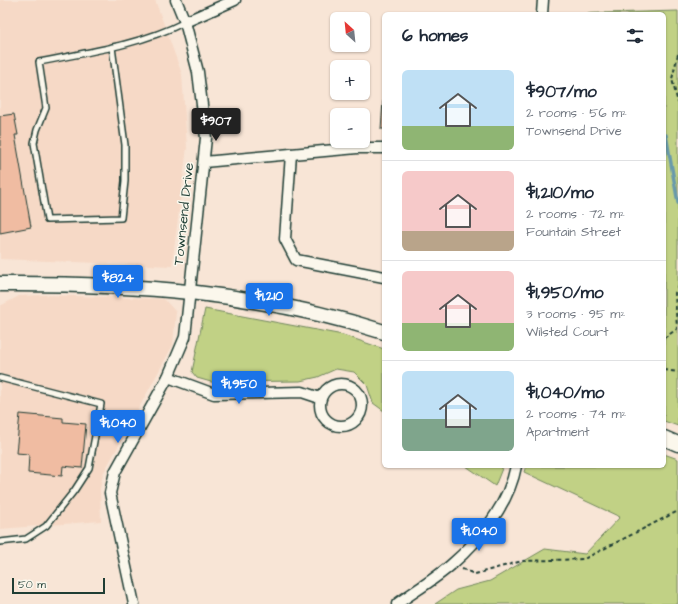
<!DOCTYPE html>
<meta charset="utf-8">
<style>
:root{--surface:#fff;--page:#f6f6f7;--text:#1f2937;--muted:#747a83;--line:#e0e1e3;--accent:#1a73e8}
body{margin:0;font-family:"Architects Daughter",sans-serif;background:var(--page);color:var(--text);height:100vh;display:flex;flex-direction:column;font-size:15px;white-space:nowrap}
*{box-sizing:border-box;margin:0}
p{font-size:13px;color:var(--muted)}
.icon{flex:none;width:22px;height:22px;fill:none;stroke:currentColor;stroke-width:2;stroke-linecap:round;stroke-linejoin:round}
.map{position:relative;flex:1;overflow:hidden}
.details{position:absolute;left:382px;top:12px;width:284px;height:456px;display:flex;flex-direction:column;background:var(--surface);border-radius:6px;box-shadow:0 1px 3px #0004}
.details>*{flex:none}
.needle{width:26px;rotate:333deg}
.tools{position:absolute;left:330px;top:12px;display:grid;gap:8px}
.tools a{display:grid;place-items:center;width:40px;height:40px;border-radius:6px;background:var(--surface);box-shadow:0 1px 3px #0004;font-size:20px}
.scale{position:absolute;left:12px;bottom:10px;width:93px;box-sizing:border-box;padding-left:4px;border:2px solid #1f3d34;border-top:0;font-size:11px;line-height:14px;white-space:nowrap;color:#1f3d34;-webkit-text-stroke:3px #fbf7ec;paint-order:stroke}
.price{position:absolute;translate:-50% -34px;padding:0 9px;border-radius:4px;background:var(--accent);color:#fff;font-size:13px;line-height:26px;filter:drop-shadow(0 1px 2px #0008)}
.price::after{content:'';position:absolute;left:50%;top:24px;width:12px;height:9px;margin-left:-6px;background:inherit;clip-path:polygon(0 0,100% 0,50% 100%)}
.price.selected{background:#222;color:#fff}
ul{padding:0;list-style:none}
li{display:flex;align-items:center;gap:12px;height:100px;padding:0 20px}
li+li{border-top:1px solid var(--line)}
li span{display:grid;place-items:center;flex:none;width:112px;height:80px;border-radius:6px;color:#555}
li>.icon{margin-inline-start:auto}
span .icon{width:48px;height:48px;fill:#fffc;stroke-width:1}
li b{font-size:17px}
h2{display:flex;justify-content:space-between;align-items:center;height:48px;padding:0 20px;font-size:17px}
.map>svg:first-child{display:block}
</style>
<div class="map">
<svg width="678" height="604" viewBox="0 0 678 604">
<rect width="100%" height="100%" fill="#f8e5d6"/>
<filter id="ink" filterUnits="userSpaceOnUse"><feTurbulence type="fractalNoise" baseFrequency=".025" numOctaves="2"/><feDisplacementMap in="SourceGraphic" scale="8" xChannelSelector="R" yChannelSelector="G"/><feConvolveMatrix kernelMatrix="1 2 1 2 8 2 1 2 1" color-interpolation-filters="sRGB"/></filter>
<g filter="url(#ink)">
<g fill="#f6d9c6">
<polygon points="0,0 155,0 182,74 187,147 172,266 0,259"/>
<polygon points="44,295 164,299 176,312 173,345 103,474 100,489 101,521 0,529 0,306 19,296"/>
</g>
<g fill="#c1d185" stroke="#70875c">
<polygon points="678,11 678,426 664,421 664,14 567,14"/>
<polygon points="205,309 343,335 384,349 384,411 373,403 367,385 354,372 336,369 318,377 300,381 211,382 197,378 192,372"/>
<polygon points="664,454 678,459 678,604 435,604 456,590 490,581 545,549 585,554 620,517 524,472 526,466 664,466"/>
<polygon points="466,466 503,466 495,486"/>
</g>
<g fill="none" stroke-linecap="round" stroke-linejoin="round">
<polyline stroke="#689aab" stroke-width="3.5" points="666,135 678,203"/>
</g>
<g fill="#f0bca2" stroke="#1f3d34">
<polygon points="383,101 384,101 384,129 381,129"/>
<polygon points="14,114 18,135 15,135 31,227 0,233 0,116"/>
<polygon points="20,414 63,418 63,422 86,424 82,468 63,466 62,476 28,473 29,454 16,453"/>
</g>
<g fill="none" stroke-linecap="round" stroke-linejoin="round">
<g stroke="#1f3d34" stroke-width="8">
<g id="service">
<path d="M112 47 125 145V181L121 218 47 220 34 143 37 130 46 108 39 62C89 52 140 45 185 22"/>
<polyline points="0,378 101,404 89,468 74,491 46,526 26,539 0,542"/>
</g>
</g>
<g stroke="#1f3d34" stroke-width="13">
<g id="minor">
<polyline points="542,14 543,0"/>
<polyline points="185,22 235,0"/>
<polyline points="291,154 285,239 296,260 384,277"/>
<polyline points="204,162 357,148 384,148"/>
<polyline points="168,377 214,394 302,392 320,398"/>
<circle cx="341" cy="405" r="21"/>
<polyline points="134,604 110,493 115,472 168,377 185,337 206,138 198,72 185,22 176,0"/>
<path d="M397 604C415 591 435 579 451 565 480 540 509 504 516 466"/>
</g>
</g>
<g stroke="#1f3d34" stroke-width="17">
<g id="secondary">
<path d="M0 284C130 283 260 292 384 332"/>
<polyline points="664,438 678,444"/>
</g>
</g>
<g stroke="#1f3d34" stroke-width="2" stroke-dasharray="4 3" stroke-linecap="butt">
<polyline points="678,54 672,79 678,103"/>
<polyline points="664,338 677,329 675,293 678,287"/>
<polyline points="664,370 678,372"/>
<polyline points="462,569 475,574 522,561 584,559 678,511"/>
</g>
<use href="#service" stroke="#fbf7ec" stroke-width="5"/>
<use href="#minor" stroke="#fbf7ec" stroke-width="10"/>
<use href="#secondary" stroke="#fbf7ec" stroke-width="14"/>
</g>
</g>
<g text-anchor="middle" dominant-baseline="central" stroke-width="3" stroke-linejoin="round" paint-order="stroke">
<g font-size="14" fill="#1f3d34" stroke="#fbf7ec">
<text transform="translate(184 214) rotate(-84)">Townsend Drive</text>
</g>
</g>
</svg>
<div class="tools">
<a><svg class="needle" viewBox="-14 -14 28 28"><path d="M0-13l5 13h-10z" fill="#e53935"/><path d="M0 13l5-13h-10z" fill="#747a83"/></svg></a>
<a>+</a>
<a>−</a>
</div>
<div class="scale">50 m</div>
<b class="price selected" style="left:216px;top:142px">$907</b>
<b class="price" style="left:118px;top:299px">$824</b>
<b class="price" style="left:269px;top:317px">$1,210</b>
<b class="price" style="left:239px;top:405px">$1,950</b>
<b class="price" style="left:118px;top:444px">$1,040</b>
<b class="price" style="left:479px;top:552px">$1,040</b>
<section class="details">
<h2>6 homes<svg class="icon" aria-label="filters" viewBox="0 0 24 24"><path d="M4 7h16M4 17h16"/><circle cx="9" cy="7" r="2"/><circle cx="15" cy="17" r="2"/></svg></h2>
<ul>
<li><span style="background:linear-gradient(#bfe0f5 70%,#8fb573 0)"><svg class="icon" aria-label="home" viewBox="0 0 24 24"><path d="M3 11l9-7 9 7M6 9v11h12V9"/></svg></span><div><b>$907/mo</b><p>2 rooms · 56 m²</p><p>Townsend Drive</p></div></li>
<li><span style="background:linear-gradient(#f6c9c9 75%,#b9a48a 0)"><svg class="icon" aria-label="home" viewBox="0 0 24 24"><path d="M3 11l9-7 9 7M6 9v11h12V9"/></svg></span><div><b>$1,210/mo</b><p>2 rooms · 72 m²</p><p>Fountain Street</p></div></li>
<li><span style="background:linear-gradient(#f6c9c9 65%,#8fb573 0)"><svg class="icon" aria-label="home" viewBox="0 0 24 24"><path d="M3 11l9-7 9 7M6 9v11h12V9"/></svg></span><div><b>$1,950/mo</b><p>3 rooms · 95 m²</p><p>Wilsted Court</p></div></li>
<li><span style="background:linear-gradient(#bfe0f5 60%,#7fa58c 0)"><svg class="icon" aria-label="home" viewBox="0 0 24 24"><path d="M3 11l9-7 9 7M6 9v11h12V9"/></svg></span><div><b>$1,040/mo</b><p>2 rooms · 74 m²</p><p>Apartment</p></div></li>
</ul>
</section>
</div>
